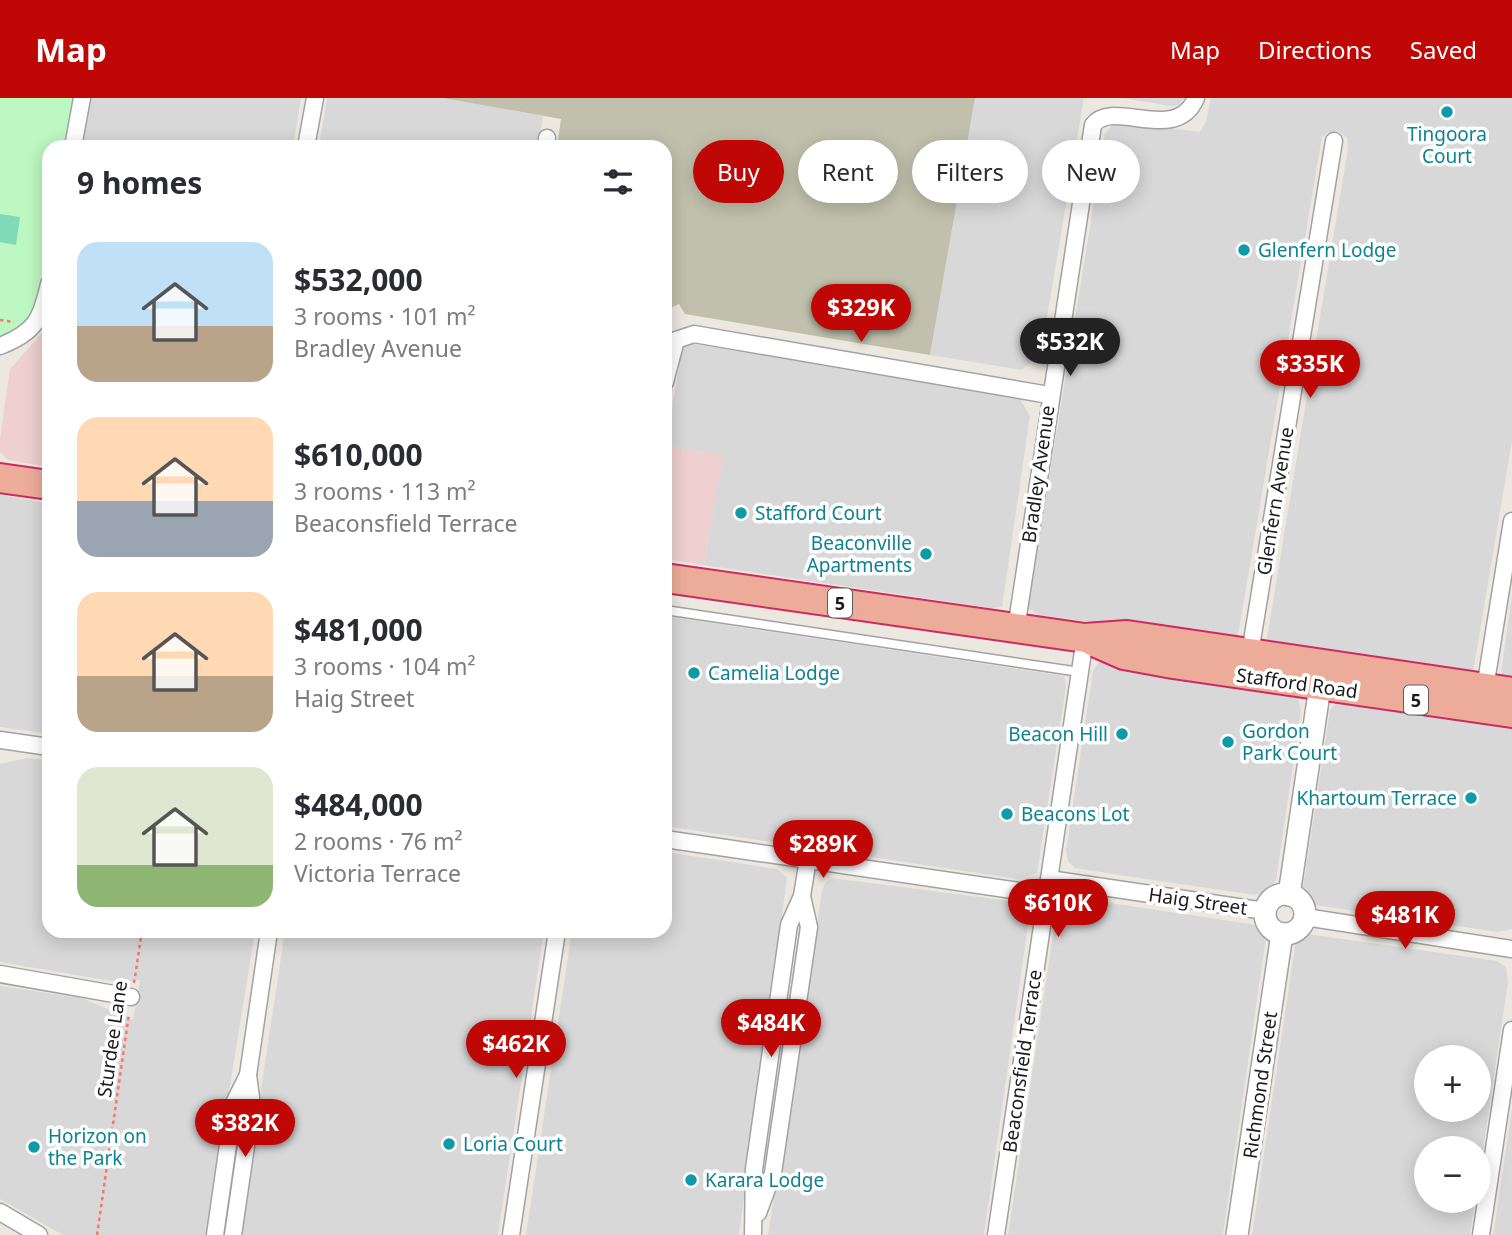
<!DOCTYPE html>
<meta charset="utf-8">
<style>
:root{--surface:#fff;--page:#f7f7f7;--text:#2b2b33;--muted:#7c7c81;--accent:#bf0706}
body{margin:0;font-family:"Noto Sans",sans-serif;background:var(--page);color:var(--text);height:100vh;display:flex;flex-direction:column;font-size:26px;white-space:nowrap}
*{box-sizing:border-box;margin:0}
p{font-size:23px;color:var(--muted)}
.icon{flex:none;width:38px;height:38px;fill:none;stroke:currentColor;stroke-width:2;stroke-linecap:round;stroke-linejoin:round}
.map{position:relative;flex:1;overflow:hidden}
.panel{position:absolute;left:42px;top:42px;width:630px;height:798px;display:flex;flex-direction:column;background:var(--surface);border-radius:21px;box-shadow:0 4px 18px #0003}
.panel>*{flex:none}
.guide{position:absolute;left:693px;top:42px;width:665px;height:63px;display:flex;gap:14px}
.buttons{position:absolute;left:1414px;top:947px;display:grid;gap:14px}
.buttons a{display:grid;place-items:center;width:77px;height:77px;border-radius:50%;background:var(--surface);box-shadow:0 4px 18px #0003;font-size:35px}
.price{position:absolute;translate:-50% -60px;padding:0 16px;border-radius:24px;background:var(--accent);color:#fff;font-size:23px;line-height:46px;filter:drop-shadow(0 2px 4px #0008)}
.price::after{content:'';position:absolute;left:50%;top:42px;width:21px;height:16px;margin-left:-10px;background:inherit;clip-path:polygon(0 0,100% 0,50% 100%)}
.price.current{background:#222;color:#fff}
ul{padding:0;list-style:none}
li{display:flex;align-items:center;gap:21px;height:175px;padding:0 35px}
li span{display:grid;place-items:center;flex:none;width:196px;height:140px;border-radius:21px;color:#555}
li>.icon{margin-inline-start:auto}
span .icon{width:84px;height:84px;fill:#fffc;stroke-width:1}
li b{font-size:30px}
h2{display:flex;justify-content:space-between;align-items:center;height:84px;padding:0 35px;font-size:30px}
.chip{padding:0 24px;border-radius:32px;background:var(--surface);box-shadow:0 4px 18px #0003;font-size:24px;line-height:63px}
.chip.current{background:var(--accent);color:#fff}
header{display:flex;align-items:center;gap:42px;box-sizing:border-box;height:98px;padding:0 35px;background:var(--accent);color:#fff}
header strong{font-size:33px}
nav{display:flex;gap:38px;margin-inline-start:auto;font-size:24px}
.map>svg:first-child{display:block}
</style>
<header>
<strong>Map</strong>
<nav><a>Map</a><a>Directions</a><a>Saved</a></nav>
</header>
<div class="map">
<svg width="1512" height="1137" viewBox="0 0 1512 1137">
<rect width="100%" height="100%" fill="#ece8e0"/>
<g fill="#d9d8d8" fill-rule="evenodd">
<polygon points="90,0 301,0 293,49 82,49"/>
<polygon points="327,0 443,0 543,18 538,49 319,49"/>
<polygon points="975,0 1084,0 1041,255 1022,272 930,257"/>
<polygon points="1122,0 1185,0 1178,7 1171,8"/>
<polygon points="1211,0 1512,0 1512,343 1473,574 1271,548 1267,540 1348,50 1347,40 1339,34 1328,34 1322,39 1238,538 1236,541 1170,535 1039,517 1028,510 1105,36 1112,27 1129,25 1200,34 1206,24"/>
<polygon points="689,245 1020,301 1030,318 1002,509 991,510 704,467 723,357 666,348 682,251"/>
<polygon points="0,397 49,405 49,636 0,629"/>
<polygon points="1512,497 1512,585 1501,576"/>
<polygon points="665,518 1064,578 1066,589 1037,775 1017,781 665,728"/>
<polygon points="1105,562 1295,595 1298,599 1301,613 1276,782 1266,794 1255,797 1119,777 1075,770 1068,763 1066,753 1093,573 1098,565"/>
<polygon points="1338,603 1512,625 1512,831 1498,834 1315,807 1305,800 1303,789 1330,612"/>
<polygon points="27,660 49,662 49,833 255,833 206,1137 63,1137 0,1101 0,888 82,900 133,922 140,882 117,884 0,864 0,666"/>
<polygon points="665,754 777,771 787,780 739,1137 526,1137 572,833 665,833"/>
<polygon points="832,780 1018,804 1030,813 984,1137 768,1137 822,793 825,785"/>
<polygon points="1076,800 1251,826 1259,829 1266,840 1223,1137 1008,1137 1057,810 1063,804"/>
<polygon points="285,833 544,833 498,1137 239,1137"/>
<path d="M1308 836 1497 863 1506 869 1508 884 1479 1079V1050H1426V1102L1475 1103 1470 1137H1252L1295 848ZM1426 959H1479V1012H1426Z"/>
<polygon points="1512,1010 1512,1137 1493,1137 1498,1106"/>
</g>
<g fill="#edd0cf">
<polygon points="49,227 49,369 8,362 0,354 0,341 10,271"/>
<polygon points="666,348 723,357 704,467 665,461"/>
</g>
<polygon fill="#c0c0ac" points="443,0 975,0 930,257 685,216 679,206 665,213 665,49 557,49 561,21"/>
<path fill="#bdf7c1" d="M0 0H73L65 49H49C49 86 52 194 32 222 26 231 9 237 0 242Z"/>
<polygon fill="#80dab7" points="0,116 20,119 16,147 0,144"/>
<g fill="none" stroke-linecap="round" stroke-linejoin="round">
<g stroke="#a2a2a2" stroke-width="11">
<polyline id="service" points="665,512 1080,574"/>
</g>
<g stroke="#a2a2a2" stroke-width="19">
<g id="minor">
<polyline points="73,49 82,0"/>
<polyline points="306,49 315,0"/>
<polyline points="546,49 547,40"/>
<path d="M0 248C36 234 41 221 49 186"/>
<polyline points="665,284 676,242 694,236 1049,297"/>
<path d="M1016 531 1093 27C1113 0 1176 47 1196 0"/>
<polyline points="1250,555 1334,43"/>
<polyline points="1485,590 1512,423"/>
<polyline points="0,642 49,649"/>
<polyline points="665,741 1046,797"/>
<polyline points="1049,781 1265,813"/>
<polyline points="1305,819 1512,851"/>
<polyline points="0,876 131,899"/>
<polyline points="0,1114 39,1137"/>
<polyline points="758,1115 773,1075 809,829 802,798"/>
<polyline points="215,1137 234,1005 248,977"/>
<polyline points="233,1137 252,1007 248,977 269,833"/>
<polyline points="511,1137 557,833"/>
<polyline points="753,1137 754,1071 789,827 802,798 808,761"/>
<polyline points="996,1137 1085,540"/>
<polyline points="1481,1137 1512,932"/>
</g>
</g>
<g stroke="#a2a2a2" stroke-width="24">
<g id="tertiary">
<circle cx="1285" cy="816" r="20"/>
<polyline points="1289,797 1322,575"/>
<polyline points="1237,1137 1282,836"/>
</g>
</g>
<g stroke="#cf2961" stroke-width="32">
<g id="trunk">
<polyline points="0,380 49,387"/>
<polyline points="665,480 1085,540 1127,537 1512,594"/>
<polyline points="1092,543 1124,557 1173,566 1512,615"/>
</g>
</g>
<g stroke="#f57769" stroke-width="2.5" stroke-dasharray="3.5 3.5" stroke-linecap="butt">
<polyline points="0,222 14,224"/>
<polyline points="134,885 142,833"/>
<polyline points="97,1137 129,916"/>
</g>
<use href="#service" stroke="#fff" stroke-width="8"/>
<use href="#minor" stroke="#fff" stroke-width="16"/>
<use href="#tertiary" stroke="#fff" stroke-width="21"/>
<use href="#trunk" stroke="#edac9a" stroke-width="28"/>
</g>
<g fill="#0f9aa8" stroke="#fff" stroke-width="2.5">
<circle cx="1447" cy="14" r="7"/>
<circle cx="1244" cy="152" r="7"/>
<circle cx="741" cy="415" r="7"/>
<circle cx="926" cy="456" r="7"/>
<circle cx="694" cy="575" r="7"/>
<circle cx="1122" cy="636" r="7"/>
<circle cx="1228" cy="644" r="7"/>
<circle cx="1471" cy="700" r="7"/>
<circle cx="1007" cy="716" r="7"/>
<circle cx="449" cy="1046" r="7"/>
<circle cx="34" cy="1049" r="7"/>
<circle cx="691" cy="1082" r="7"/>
</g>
<g text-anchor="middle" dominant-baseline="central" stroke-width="7" stroke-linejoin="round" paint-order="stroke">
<g fill="#fff" stroke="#5f5f5f" stroke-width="2">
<rect x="828" y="490.5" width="24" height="29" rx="5"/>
<rect x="1404" y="587.5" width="24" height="29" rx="5"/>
</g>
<g font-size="18" font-weight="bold" fill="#1b1b1b">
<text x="840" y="505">5</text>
<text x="1416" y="602">5</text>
</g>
<g font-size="19" fill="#0d838f" stroke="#fff" text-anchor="start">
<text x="1447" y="36" text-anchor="middle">Tingoora<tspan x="1447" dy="22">Court</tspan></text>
<text x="1258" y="152">Glenfern Lodge</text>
<text x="755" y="415">Stafford Court</text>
<text x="912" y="445" text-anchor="end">Beaconville<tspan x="912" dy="22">Apartments</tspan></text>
<text x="708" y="575">Camelia Lodge</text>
<text x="1242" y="633">Gordon<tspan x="1242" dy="22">Park Court</tspan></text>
<text x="1108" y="636" text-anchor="end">Beacon Hill</text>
<text x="1457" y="700" text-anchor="end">Khartoum Terrace</text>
<text x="1021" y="716">Beacons Lot</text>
<text x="48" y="1038">Horizon on<tspan x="48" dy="22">the Park</tspan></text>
<text x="463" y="1046">Loria Court</text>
<text x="705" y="1082">Karara Lodge</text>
</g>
<g font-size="19" fill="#1b1b1b" stroke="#fff">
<text transform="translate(1038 376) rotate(-82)">Bradley Avenue</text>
<text transform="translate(1275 403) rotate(-81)">Glenfern Avenue</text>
<text transform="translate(1297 585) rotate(8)">Stafford Road</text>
<text transform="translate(1198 803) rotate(8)">Haig Street</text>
<text transform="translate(112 941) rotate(-82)">Sturdee Lane</text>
<text transform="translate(1022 963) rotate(-82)">Beaconsfield Terrace</text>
<text transform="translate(1260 987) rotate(-82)">Richmond Street</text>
</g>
</g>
</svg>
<div class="buttons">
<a>+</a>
<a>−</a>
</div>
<b class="price" style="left:861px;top:246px">$329K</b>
<b class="price current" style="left:1070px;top:280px">$532K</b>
<b class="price" style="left:1310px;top:302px">$335K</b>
<b class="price" style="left:823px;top:782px">$289K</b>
<b class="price" style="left:1058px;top:841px">$610K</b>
<b class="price" style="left:1405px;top:853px">$481K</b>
<b class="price" style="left:771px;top:961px">$484K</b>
<b class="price" style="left:516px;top:982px">$462K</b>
<b class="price" style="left:245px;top:1061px">$382K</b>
<div class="guide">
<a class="chip current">Buy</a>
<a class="chip">Rent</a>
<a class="chip">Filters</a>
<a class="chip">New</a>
</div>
<section class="panel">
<h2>9 homes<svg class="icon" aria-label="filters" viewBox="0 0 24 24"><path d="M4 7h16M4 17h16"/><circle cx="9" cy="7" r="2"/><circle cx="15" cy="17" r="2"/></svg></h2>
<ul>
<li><span style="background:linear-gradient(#bfe0f5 60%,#b9a48a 0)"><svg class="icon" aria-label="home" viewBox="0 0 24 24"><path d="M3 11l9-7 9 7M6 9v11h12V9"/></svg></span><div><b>$532,000</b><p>3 rooms · 101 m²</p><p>Bradley Avenue</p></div></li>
<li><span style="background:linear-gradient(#ffd9b3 60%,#9aa5b1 0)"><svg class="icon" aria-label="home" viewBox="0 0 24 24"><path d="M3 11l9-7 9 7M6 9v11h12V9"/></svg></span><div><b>$610,000</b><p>3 rooms · 113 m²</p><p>Beaconsfield Terrace</p></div></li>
<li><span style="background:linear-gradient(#ffd9b3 60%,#b9a48a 0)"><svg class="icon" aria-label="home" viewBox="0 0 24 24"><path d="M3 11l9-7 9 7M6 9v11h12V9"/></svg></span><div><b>$481,000</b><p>3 rooms · 104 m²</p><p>Haig Street</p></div></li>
<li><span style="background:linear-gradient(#dfe7d0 70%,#8fb573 0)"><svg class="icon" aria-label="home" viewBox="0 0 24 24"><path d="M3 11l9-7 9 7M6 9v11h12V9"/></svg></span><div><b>$484,000</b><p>2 rooms · 76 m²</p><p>Victoria Terrace</p></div></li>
</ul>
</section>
</div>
